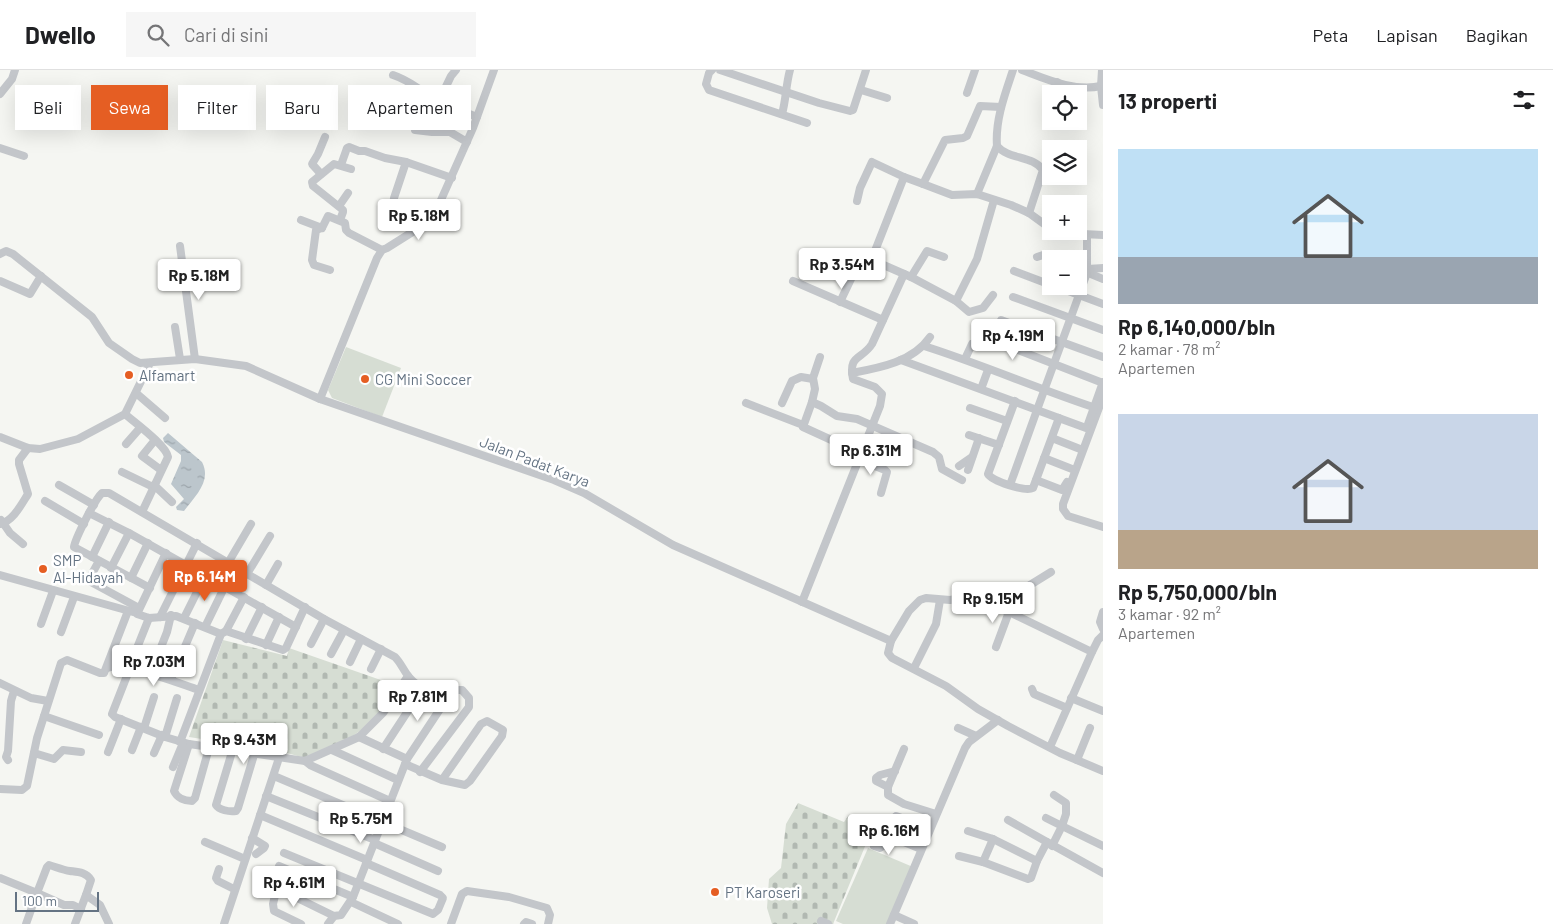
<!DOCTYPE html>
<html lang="id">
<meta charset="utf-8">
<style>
:root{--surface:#fff;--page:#f6f6f6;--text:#202124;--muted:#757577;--line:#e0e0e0;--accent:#e55e23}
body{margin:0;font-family:Barlow,sans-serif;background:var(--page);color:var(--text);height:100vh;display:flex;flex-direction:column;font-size:19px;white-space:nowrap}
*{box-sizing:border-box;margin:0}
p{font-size:16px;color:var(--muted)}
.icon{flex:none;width:28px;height:28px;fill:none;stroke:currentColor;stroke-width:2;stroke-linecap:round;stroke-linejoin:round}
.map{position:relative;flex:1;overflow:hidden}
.panel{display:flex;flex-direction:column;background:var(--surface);width:450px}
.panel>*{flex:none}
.hud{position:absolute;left:15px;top:15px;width:475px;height:45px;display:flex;gap:10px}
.controls{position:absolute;left:1042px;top:15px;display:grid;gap:10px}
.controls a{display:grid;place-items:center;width:45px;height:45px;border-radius:0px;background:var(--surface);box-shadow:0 5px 20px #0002;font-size:25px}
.scale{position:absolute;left:15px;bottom:12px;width:84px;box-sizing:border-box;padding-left:5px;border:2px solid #647383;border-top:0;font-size:14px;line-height:18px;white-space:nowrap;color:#647383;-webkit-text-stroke:4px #fff;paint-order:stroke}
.price{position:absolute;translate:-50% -42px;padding:0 11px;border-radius:5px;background:#fff;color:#222;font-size:16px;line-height:32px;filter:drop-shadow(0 1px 2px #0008)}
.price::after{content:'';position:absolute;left:50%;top:30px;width:15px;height:11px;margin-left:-8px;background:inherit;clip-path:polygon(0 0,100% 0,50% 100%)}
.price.on{background:var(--accent);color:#fff}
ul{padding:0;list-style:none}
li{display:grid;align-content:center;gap:10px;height:265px;padding:0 15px}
li span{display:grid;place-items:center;height:155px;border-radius:0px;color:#555}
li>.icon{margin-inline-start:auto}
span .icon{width:90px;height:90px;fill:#fffc;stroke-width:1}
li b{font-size:21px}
h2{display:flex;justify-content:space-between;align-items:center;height:60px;padding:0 15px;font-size:21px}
.chip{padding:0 18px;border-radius:0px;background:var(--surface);box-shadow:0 5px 20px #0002;font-size:18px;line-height:45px}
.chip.on{background:var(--accent);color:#fff}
header{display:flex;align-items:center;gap:30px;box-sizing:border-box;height:70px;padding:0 25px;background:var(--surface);border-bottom:1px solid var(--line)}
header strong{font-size:24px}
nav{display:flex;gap:28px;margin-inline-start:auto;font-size:18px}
.search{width:350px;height:45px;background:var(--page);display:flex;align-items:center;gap:12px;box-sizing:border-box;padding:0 18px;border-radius:0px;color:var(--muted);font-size:19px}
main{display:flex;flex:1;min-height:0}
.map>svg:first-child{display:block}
</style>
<header>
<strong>Dwello</strong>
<div class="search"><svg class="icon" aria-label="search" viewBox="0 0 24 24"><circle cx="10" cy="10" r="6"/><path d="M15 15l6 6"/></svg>Cari di sini</div>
<nav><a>Peta</a><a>Lapisan</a><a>Bagikan</a></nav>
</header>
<main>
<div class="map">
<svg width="1103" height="854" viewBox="0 0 1103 854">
<defs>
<pattern id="cemetery-stones" width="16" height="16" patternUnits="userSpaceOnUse" patternTransform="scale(1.25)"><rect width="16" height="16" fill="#d6ddd3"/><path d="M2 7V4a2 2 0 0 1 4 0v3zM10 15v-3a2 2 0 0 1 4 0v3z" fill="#b1b8b1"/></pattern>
<pattern id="water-ripples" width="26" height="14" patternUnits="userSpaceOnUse" patternTransform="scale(1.25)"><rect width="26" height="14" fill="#bcc6cc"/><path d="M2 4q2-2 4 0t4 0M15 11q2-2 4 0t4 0" fill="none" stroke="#9ca5ab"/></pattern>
</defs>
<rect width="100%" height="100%" fill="#f5f6f2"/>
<g fill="#d6ddd3">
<polygon points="346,277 401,298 382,347 332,328 328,320"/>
<polygon points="868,778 913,797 888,854 843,854 836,851"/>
</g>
<g fill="url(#cemetery-stones)">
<polygon points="223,570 287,586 289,578 398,616 375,650 335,679 309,689 283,682 189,667"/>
<polygon points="798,733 844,752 849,745 878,756 871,775 866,774 833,854 772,854 767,838 769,809 781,798 786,754"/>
</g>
<path fill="url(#water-ripples)" d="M168 363 202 392C212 411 195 426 184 441L177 440 176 437 184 429 171 414 181 391V385L164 372 163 368Z"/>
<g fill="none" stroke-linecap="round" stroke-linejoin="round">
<g stroke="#c3c6ca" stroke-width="8">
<polyline points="712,0 709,3 706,14 709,20 807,53"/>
<polyline points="720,0 819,33 850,41 853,40 866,0"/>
<path d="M1022 0C1046 9 1074 22 1101 16"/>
<polyline points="1102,0 1101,16 1103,35"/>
<path d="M393 5C408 10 414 16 427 24 443 34 460 40 477 47"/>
<polyline points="861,20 887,28"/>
<polyline points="967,23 975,0"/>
<polyline points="0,24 12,9 15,0"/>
<polyline points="1056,24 1057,12"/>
<polyline points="439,31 451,6 456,0"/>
<path d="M782 44C786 30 786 14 790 0"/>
<polyline points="415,60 432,62 450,62 467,72"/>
<path d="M997 76C1009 90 1032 85 1043 100L1029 143"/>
<polyline points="0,78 24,86"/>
<polyline points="341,95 347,78 349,77 359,81 365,81 385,88 406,92 452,108"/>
<polyline points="321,104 312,94 318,84 325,67"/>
<polyline points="923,114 952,125 977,124 1011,135 1029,143 1051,159"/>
<path d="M977 124 997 76C995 50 1005 24 1013 0"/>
<polyline points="394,128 406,92"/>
<polyline points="857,131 860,118 872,92 904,107"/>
<polyline points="339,136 348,123"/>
<polyline points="301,150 322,158"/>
<polyline points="340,150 343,142 343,140 313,116 312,112 334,94 351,99"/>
<polyline points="1055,161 1063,163 1103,165"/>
<polyline points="180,176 195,289"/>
<polyline points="0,184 6,181 13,184 92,247 109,273 132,289 140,293 195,289 246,296 320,329 554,410 584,423 673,475 891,571 909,541 920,530 926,528 950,530 967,527 1009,542 1092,582 1098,570 1103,565"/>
<polyline points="1037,187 1043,185 1053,189"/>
<polyline points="1079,199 1103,209"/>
<polyline points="1088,199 1103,198"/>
<polyline points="330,200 314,195 312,190 316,160 322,158 328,146 345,153 346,160 349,163 382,180"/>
<polyline points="1014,201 1051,215"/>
<polyline points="911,207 927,181 944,187"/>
<polyline points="0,211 30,224 41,206"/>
<polyline points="793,211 883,250"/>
<polyline points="1055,216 1103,234"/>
<polyline points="993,225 983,238 969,242 956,231 911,207 879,193 875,190 873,186 904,107 923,114 945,70 963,68 967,66 980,36 1001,37"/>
<polyline points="1013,227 1103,260"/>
<polyline points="956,231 977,189 994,130"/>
<polyline points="840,232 860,190 862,188 873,186"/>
<polyline points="1001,250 1103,287"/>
<polyline points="175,257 180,289"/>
<polyline points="982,266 1103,313"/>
<path d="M924 276C981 294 1036 318 1093 337"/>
<polyline points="820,287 813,308 815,319 812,332 803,357 862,384"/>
<polyline points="965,289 972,274"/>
<polyline points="901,290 1037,340 1087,203 1087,168"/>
<path d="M852 303C879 298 913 292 930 267"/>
<polyline points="981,319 988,300"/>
<polyline points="136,323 165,348"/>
<polyline points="1103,327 1063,434 1063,439 1068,446 1103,457"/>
<polyline points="320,329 377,188 382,180 387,178 422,156 437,139 473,58 494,0"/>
<path d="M1015 331 988 404C992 411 1025 422 1033 418L1059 348"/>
<polyline points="812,332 821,336 837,346 857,349 933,382 939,387 942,399 962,410"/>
<polyline points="746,333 803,355"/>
<polyline points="782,333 792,311 801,307 813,309"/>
<polyline points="970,338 1007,351"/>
<path d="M125 344C135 353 166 375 168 387L142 442"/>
<polyline points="1088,354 1103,312"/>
<polyline points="969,365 999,375"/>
<polyline points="0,367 28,378 40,379 78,369 125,344 150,293"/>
<polyline points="1052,368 1080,379"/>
<polyline points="155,370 142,386 161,400"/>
<polyline points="126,374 140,358"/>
<polyline points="1044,388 1072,399"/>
<polyline points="860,390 885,400 887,402 881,423"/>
<polyline points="959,396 972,387"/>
<polyline points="968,400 979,368"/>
<polyline points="122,402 153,417"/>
<polyline points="1036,410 1062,420 1067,412"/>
<polyline points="59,415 94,435"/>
<polyline points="154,415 172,432"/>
<polyline points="1010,415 1037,340 1086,358"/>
<polyline points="45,431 84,454"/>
<polyline points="89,443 129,463 296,557"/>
<polyline points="1,450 10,463 23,474"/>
<path d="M0 454C13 451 21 435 28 424L19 394V390L28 378"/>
<polyline points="166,483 137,544 149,548 176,546 221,564"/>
<polyline points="92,487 109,452"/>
<polyline points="99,491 89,509 91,512 139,538"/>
<polyline points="228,493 251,454"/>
<polyline points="111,498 129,463"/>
<polyline points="247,504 270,466"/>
<polyline points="0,505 133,542"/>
<polyline points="131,508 148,473"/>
<polyline points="266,515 278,494"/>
<path d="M150 518 74 477C75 469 95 429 102 423H109L324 549 395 587C401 593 403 600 409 607 419 619 434 623 448 627"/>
<path d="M802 532 880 336 882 324 875 317 853 309C848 284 862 290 872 274L904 204"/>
<polyline points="1103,542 1100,552 1103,559"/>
<polyline points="1016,545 1030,515 1051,502"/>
<polyline points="160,547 197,473"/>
<polyline points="184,548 205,506"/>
<polyline points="41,554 53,521"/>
<polyline points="205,557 225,516"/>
<polyline points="226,561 244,527"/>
<polyline points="61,562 74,527"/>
<polyline points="246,569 262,537"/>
<polyline points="891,571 888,583 892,588 946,616 978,639 1008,656 1060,683 1103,701"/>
<polyline points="311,574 324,549"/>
<polyline points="266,575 279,547"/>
<polyline points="996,577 1009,542"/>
<polyline points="331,584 344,560"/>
<polyline points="350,592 361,569"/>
<polyline points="131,593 149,548"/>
<path d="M107 598C123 591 180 614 199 620"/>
<polyline points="130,598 112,644 115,647 165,667 189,674 305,691 359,667 383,643 408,606"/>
<polyline points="914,598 936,554 940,530"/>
<polyline points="371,599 381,579"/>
<polyline points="152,600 167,562 171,545"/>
<polyline points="172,607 195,553"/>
<polyline points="0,613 31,628 48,631"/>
<polyline points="1032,619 1034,624 1067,638"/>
<polyline points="1071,628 1103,641"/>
<polyline points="44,646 99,665"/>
<polyline points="144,658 154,627"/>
<polyline points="958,658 976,666"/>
<polyline points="165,667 177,628"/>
<polyline points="359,667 407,689"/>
<polyline points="180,672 221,564 226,561 283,580 286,578 305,537"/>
<path d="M189 674 174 721C177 728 185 731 192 731L195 728 209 678"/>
<polyline points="1050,677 1092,582"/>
<polyline points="383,679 423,618"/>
<polyline points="904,679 888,717 888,725 904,734 936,744"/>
<polyline points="132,680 141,657"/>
<polyline points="332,680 398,710"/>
<polyline points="108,682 121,649"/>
<path d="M232 682 216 735C219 740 229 742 236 741L238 738 254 685"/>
<polyline points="34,683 54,689 63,680 81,682"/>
<polyline points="154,683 162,665"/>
<polyline points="8,690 6,687 8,681 11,631 14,621"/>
<polyline points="1077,690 1090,658"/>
<polyline points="305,691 310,695 390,731"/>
<polyline points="405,694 442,710 465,715 470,711 502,666 503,660 487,651 481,654 442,710"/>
<polyline points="173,697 183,673"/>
<polyline points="274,706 442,777"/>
<polyline points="888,717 876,711 876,708 880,705 895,701"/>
<polyline points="0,719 22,720 27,716 37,668 61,593 67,590 100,603 104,603 128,541"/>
<polyline points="266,726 375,770"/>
<polyline points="260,745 367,790"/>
<polyline points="1046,748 1062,756 1066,744 1066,733 1054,725"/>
<polyline points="1008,750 1047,772"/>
<polyline points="968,761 993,769"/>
<polyline points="887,765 921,779"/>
<polyline points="252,768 265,776 264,778 256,784"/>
<polyline points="205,772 245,789"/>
<polyline points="374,773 438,801"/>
<polyline points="874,776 880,778 883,776 894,748 896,746 930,758"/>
<polyline points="1052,776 1062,756 1103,776"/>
<polyline points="284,783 433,844 438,840 443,828 440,825 366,793"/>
<polyline points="959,786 983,792 1028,809 1031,808 1037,791 1047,772 1103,803"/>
<polyline points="983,792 993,769 1037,791"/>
<polyline points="279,796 353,827"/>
<polyline points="219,799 216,808 218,811 234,819"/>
<polyline points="0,808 37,823 26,854"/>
<polyline points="351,832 398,854"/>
<path d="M81 839 73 835H64L37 823 47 797 49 795C56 797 63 800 70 801 78 802 86 802 91 810L86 825"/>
<polyline points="894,845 914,854"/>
<polyline points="821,851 828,854"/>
<polyline points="75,854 86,825 100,835 109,854"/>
<polyline points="224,854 279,688"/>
<polyline points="301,854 274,841 273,834 276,821 287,823 334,846"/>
<polyline points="328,854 334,846 341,845 353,827 407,689 448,627 456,620 462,620 469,628 469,637 420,702"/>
<polyline points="451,854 462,824 467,821 509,827 547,838 550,845 548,854"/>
<polyline points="524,854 526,852 532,854"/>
<polyline points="890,854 965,678 969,672 998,650"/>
</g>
</g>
<g fill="#e55e23" stroke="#fff" stroke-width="2">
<circle cx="129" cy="305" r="5"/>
<circle cx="365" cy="309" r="5"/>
<circle cx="43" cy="499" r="5"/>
<circle cx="715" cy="822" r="5"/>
</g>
<g text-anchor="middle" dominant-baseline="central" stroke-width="5" stroke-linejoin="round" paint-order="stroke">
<g font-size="15" fill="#647383" stroke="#fff" text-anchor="start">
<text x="139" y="305">Alfamart</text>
<text x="375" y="309">CG Mini Soccer</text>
<text x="53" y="490">SMP<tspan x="53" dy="17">Al-Hidayah</tspan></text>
<text x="725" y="822">PT Karoseri</text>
</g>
<g font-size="15" fill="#647383" stroke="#fff">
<text transform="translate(535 391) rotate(21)">Jalan Padat Karya</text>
</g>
</g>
</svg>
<div class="controls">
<a><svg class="icon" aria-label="locate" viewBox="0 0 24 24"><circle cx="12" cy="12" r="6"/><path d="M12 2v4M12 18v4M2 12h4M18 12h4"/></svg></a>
<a><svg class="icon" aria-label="layers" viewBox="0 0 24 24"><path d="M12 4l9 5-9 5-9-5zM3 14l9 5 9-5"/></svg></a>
<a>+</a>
<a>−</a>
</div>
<div class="scale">100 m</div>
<b class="price" style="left:419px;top:171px">Rp 5.18M</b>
<b class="price" style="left:842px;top:220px">Rp 3.54M</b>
<b class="price" style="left:199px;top:231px">Rp 5.18M</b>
<b class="price" style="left:1013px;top:291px">Rp 4.19M</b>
<b class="price" style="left:871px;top:406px">Rp 6.31M</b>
<b class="price on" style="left:205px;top:532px">Rp 6.14M</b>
<b class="price" style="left:993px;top:554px">Rp 9.15M</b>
<b class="price" style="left:154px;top:617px">Rp 7.03M</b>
<b class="price" style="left:418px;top:652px">Rp 7.81M</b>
<b class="price" style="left:244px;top:695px">Rp 9.43M</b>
<b class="price" style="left:361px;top:774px">Rp 5.75M</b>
<b class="price" style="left:889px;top:786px">Rp 6.16M</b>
<b class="price" style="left:294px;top:838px">Rp 4.61M</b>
<div class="hud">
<a class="chip">Beli</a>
<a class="chip on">Sewa</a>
<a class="chip">Filter</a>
<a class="chip">Baru</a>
<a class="chip">Apartemen</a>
</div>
</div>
<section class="panel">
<h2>13 properti<svg class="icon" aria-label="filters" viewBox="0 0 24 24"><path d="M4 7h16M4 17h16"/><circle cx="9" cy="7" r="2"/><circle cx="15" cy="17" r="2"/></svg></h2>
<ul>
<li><span style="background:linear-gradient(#bfe0f5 70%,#9aa5b1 0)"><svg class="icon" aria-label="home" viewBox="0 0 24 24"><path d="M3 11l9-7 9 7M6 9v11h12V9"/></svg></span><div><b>Rp 6,140,000/bln</b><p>2 kamar · 78 m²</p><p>Apartemen</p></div></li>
<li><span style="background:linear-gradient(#c9d6e8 75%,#b9a48a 0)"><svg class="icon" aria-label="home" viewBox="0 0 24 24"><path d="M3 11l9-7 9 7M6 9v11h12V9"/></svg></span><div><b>Rp 5,750,000/bln</b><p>3 kamar · 92 m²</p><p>Apartemen</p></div></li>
</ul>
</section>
</main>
